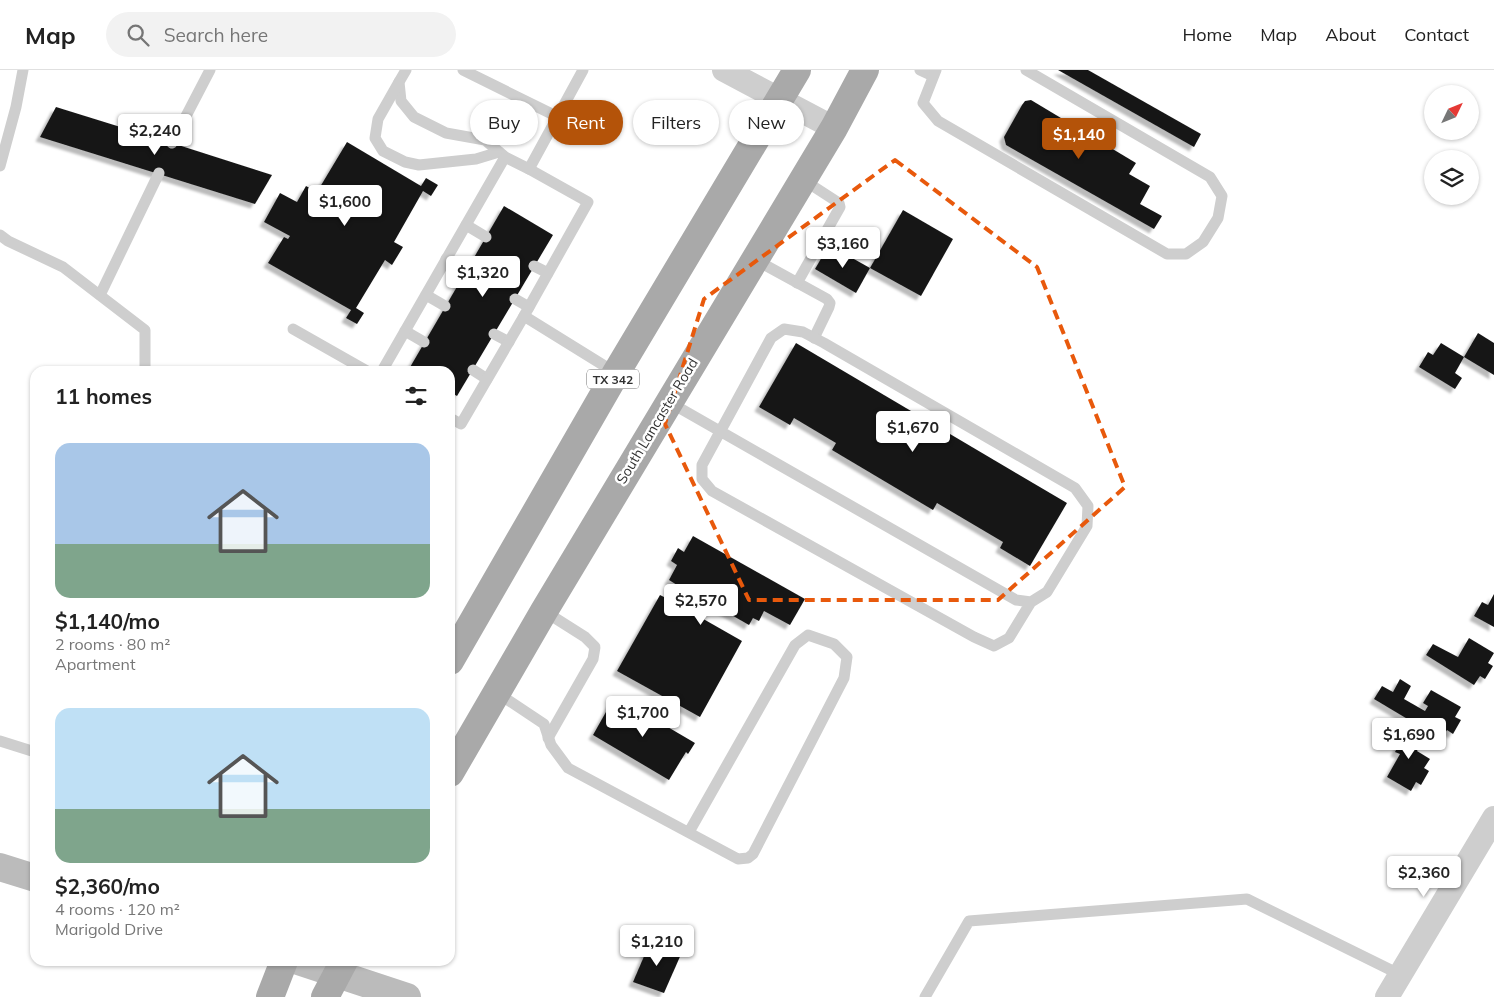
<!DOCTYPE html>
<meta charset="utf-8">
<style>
:root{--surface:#fff;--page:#f2f2f2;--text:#222;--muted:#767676;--line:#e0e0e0;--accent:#b45309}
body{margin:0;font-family:Mulish,sans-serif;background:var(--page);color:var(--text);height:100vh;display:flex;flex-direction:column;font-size:19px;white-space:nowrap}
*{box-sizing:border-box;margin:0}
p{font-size:16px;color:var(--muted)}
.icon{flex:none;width:28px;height:28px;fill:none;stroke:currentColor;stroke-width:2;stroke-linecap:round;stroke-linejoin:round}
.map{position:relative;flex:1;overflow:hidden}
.drawer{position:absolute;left:30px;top:296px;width:425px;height:600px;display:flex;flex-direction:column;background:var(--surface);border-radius:15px;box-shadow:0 1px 4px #0004}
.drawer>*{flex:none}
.hud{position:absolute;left:470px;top:30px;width:475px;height:45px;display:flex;gap:10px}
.needle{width:32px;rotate:47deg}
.fabs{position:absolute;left:1424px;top:15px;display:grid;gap:10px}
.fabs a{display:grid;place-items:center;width:55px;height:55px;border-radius:50%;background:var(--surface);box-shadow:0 1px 4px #0004;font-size:25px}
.price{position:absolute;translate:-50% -42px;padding:0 11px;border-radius:5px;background:#fff;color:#222;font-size:16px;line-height:32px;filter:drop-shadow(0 1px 2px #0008)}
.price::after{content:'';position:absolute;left:50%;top:30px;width:15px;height:11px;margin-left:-8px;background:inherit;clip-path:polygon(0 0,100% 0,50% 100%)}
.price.on{background:var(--accent);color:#fff}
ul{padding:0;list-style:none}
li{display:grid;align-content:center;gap:10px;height:265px;padding:0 25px}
li span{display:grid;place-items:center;height:155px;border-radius:15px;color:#555}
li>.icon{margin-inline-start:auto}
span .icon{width:90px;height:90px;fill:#fffc;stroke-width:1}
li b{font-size:21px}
h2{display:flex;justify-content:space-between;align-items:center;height:60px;padding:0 25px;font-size:21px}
.tag{padding:0 18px;border-radius:22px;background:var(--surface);box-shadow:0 1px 4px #0004;font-size:18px;line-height:45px}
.tag.on{background:var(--accent);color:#fff}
header{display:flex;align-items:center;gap:30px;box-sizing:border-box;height:70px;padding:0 25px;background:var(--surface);border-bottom:1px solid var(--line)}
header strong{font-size:24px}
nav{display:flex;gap:28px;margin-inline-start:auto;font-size:18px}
.search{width:350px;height:45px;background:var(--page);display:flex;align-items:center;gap:12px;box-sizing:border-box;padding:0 18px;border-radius:28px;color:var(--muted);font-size:19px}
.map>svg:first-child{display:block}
</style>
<header>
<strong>Map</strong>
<div class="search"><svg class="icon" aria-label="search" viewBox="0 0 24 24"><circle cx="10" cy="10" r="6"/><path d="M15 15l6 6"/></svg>Search here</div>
<nav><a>Home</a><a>Map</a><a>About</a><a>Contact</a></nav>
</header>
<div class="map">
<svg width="1494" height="927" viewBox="0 0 1494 927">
<defs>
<filter id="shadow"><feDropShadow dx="-4.5" dy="4.5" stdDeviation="1" flood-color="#0004"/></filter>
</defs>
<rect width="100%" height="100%" fill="#fff"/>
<g fill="#181818" filter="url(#shadow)">
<polygon points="1058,0 1088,0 1201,64 1194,77"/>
<polygon points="1031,30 1136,93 1129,104 1150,116 1140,134 1162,146 1154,159 1006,75 1004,67 1022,35 1025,31"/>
<polygon points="56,37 172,73 272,105 255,134 40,67"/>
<polygon points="347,72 421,116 426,108 438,115 431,126 423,121 394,172 403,177 392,195 385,190 356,238 364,243 357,254 346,248 351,240 268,193 284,167 288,169 290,166 264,152 280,123 297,132 306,116 317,122"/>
<polygon points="504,136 553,165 457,326 450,322 450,301 414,301 409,299"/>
<polygon points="903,140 953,169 921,226 870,198"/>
<polygon points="829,175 870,198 856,223 815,199"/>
<polygon points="1478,263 1494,273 1494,305 1464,287 1455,303 1462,308 1455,319 1419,297 1428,282 1433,285 1441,273 1464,287"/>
<polygon points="796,273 1067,433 1030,496 1000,478 1003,472 937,433 933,440 832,380 836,373 794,348 790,355 759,337"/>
<polygon points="693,466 805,529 790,555 764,541 759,551 753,548 749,555 686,519 677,534 742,571 700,647 617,601 660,525 668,529 677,515 669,510 677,495 671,491 678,478 684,482"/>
<polygon points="1494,524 1494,557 1474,546 1482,532 1488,535"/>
<polygon points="1469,568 1494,583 1488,593 1493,596 1485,609 1480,606 1474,615 1426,585 1433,574 1458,587"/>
<polygon points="1400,609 1411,616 1404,629 1425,641 1428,636 1423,633 1431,620 1461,637 1455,647 1461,650 1453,664 1447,660 1441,669 1374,629 1382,616 1393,622"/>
<polygon points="615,626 695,673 688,684 686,682 669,710 593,665"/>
<polygon points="1400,655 1424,669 1417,681 1430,689 1424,698 1429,701 1421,715 1416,712 1411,721 1387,707 1400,684 1395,682 1399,674 1392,669"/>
<polygon points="651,870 682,882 664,923 633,912"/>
</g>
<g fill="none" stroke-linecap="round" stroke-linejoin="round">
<g stroke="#cecece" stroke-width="11">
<polyline points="406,0 399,12 401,31 414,47 446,63 485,70 504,86"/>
<polyline points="463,0 558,47"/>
<polyline points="920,0 933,6"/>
<polyline points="936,0 923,33 938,51 1167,184 1186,184 1203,172 1218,148 1222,126 1210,107 1026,0"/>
<polyline points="399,12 378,49 375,68 383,81 405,92 419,95 476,89 499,82"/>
<polyline points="172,73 210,0"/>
<polyline points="0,96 16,37 23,0"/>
<polyline points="466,155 486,167"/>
<polyline points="0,165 8,171 63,197 145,260 145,301"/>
<polyline points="446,189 467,200"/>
<polyline points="754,189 827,229 830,233 829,237 814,268"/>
<polyline points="534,196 548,203"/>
<polyline points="797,213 840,137 839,133 802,109"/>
<polyline points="100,225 159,103"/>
<polyline points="426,225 445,236"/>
<polyline points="515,229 529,237"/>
<polyline points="524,246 588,132 529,99"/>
<polyline points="293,259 367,301"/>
<polyline points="405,261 424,272"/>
<polyline points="494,264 509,272"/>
<polyline points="473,300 487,309"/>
<polyline points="382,301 505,87 529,99 583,0"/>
<polyline points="669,332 1016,530 1031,532 1047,522 1087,456 1088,436 1075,418 824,273 803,262 784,259 771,268 702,395 702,409 712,421 974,567 994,576 1009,568 1031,532"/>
<polyline points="450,348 461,354 524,246 616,303"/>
<polyline points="544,541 585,567 595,577 593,589 548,668"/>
<polyline points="496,622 544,654 551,675 568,698 738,789 748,788 753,784 844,608 847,587 834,574 808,565 795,575 689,762"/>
<polyline points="0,671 35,682"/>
<polyline points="925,927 969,851 1247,829 1401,905"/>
</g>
<g stroke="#cecece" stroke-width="24">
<polyline points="724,0 834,58"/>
<polyline points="1387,927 1494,748"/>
</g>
<g stroke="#bbb" stroke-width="28">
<polyline points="0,797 35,808"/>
<polyline points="298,891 407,927"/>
</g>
<g stroke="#a9a9a9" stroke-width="28">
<polyline points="450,591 616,303 797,0"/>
<polyline points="450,703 544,541 834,58 865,0"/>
<polyline points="270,927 284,891"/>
<polyline points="325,927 344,891"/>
</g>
</g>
<path fill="none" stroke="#e8590c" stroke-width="4" stroke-dasharray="10 6" stroke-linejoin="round" d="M895 90 1037 197 1125 417 998 530H749L665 354 704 229Z"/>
<g text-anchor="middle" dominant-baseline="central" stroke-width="5" stroke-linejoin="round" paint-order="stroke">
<rect fill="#fff" stroke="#6f6f6f" stroke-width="1" x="587" y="299.5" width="52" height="19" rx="4"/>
<g font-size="12" font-weight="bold" fill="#313131">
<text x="613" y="309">TX 342</text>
</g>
<g font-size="14" fill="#313131" stroke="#fff">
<text transform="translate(657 351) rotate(-59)">South Lancaster Road</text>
</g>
</g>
</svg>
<div class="fabs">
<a><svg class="needle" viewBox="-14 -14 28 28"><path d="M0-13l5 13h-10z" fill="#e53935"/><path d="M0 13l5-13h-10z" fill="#767676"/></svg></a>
<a><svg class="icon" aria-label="layers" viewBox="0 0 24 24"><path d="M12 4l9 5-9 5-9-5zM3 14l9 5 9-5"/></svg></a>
</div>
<b class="price" style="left:155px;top:86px">$2,240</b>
<b class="price on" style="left:1079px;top:90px">$1,140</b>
<b class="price" style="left:345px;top:157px">$1,600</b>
<b class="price" style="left:843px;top:199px">$3,160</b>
<b class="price" style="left:483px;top:228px">$1,320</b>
<b class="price" style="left:913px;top:383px">$1,670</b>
<b class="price" style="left:701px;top:556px">$2,570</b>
<b class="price" style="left:643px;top:668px">$1,700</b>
<b class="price" style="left:1409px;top:690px">$1,690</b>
<b class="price" style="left:1424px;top:828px">$2,360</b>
<b class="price" style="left:657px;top:897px">$1,210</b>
<div class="hud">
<a class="tag">Buy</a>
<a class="tag on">Rent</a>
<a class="tag">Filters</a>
<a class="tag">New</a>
</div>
<section class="drawer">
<h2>11 homes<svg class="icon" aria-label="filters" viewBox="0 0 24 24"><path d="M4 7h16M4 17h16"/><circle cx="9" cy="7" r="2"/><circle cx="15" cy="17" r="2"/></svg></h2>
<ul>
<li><span style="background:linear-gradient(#a9c7e8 65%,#7fa58c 0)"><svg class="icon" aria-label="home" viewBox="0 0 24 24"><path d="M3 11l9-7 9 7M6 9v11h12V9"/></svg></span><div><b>$1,140/mo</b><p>2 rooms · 80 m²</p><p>Apartment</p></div></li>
<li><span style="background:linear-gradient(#bfe0f5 65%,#7fa58c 0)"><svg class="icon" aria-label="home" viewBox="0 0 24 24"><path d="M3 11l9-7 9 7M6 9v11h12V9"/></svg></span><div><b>$2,360/mo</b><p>4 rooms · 120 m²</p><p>Marigold Drive</p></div></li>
</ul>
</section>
</div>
